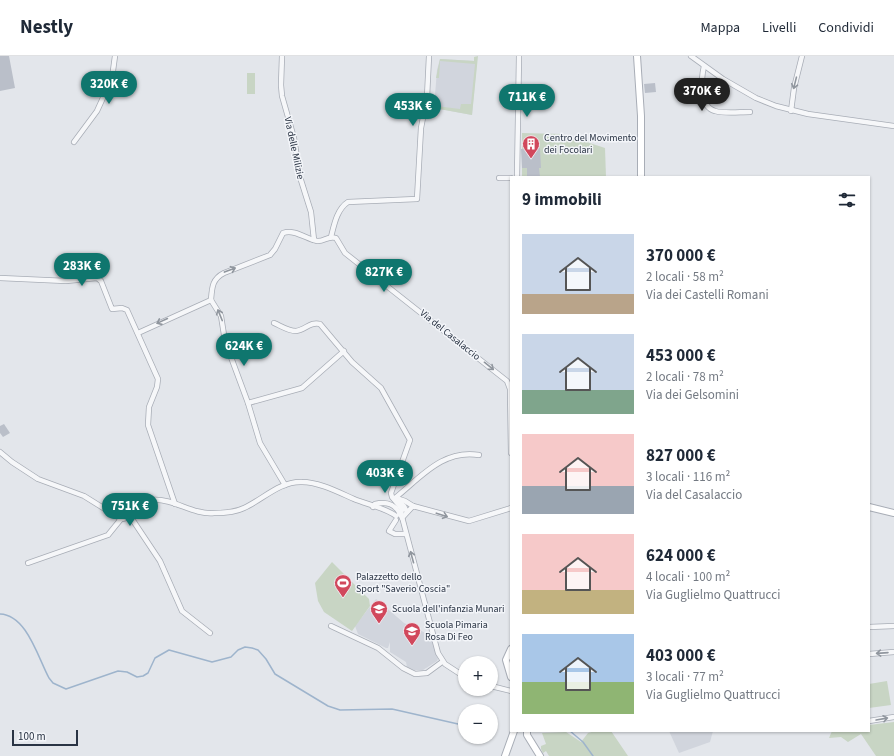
<!DOCTYPE html>
<html lang="it">
<meta charset="utf-8">
<style>
:root{--surface:#fff;--page:#f2f2f3;--text:#1f2937;--muted:#747a83;--line:#e0e1e3;--accent:#0f766e}
body{margin:0;font-family:"Source Sans 3",sans-serif;background:var(--page);color:var(--text);height:100vh;display:flex;flex-direction:column;font-size:15px;white-space:nowrap}
*{box-sizing:border-box;margin:0}
p{font-size:13px;color:var(--muted)}
.icon{flex:none;width:22px;height:22px;fill:none;stroke:currentColor;stroke-width:2;stroke-linecap:round;stroke-linejoin:round}
.map{position:relative;flex:1;overflow:hidden}
.details{position:absolute;left:510px;top:120px;width:360px;height:556px;display:flex;flex-direction:column;background:var(--surface);border-radius:0px;box-shadow:0 1px 3px #0004}
.details>*{flex:none}
.buttons{position:absolute;left:458px;top:600px;display:grid;gap:8px}
.buttons a{display:grid;place-items:center;width:40px;height:40px;border-radius:50%;background:var(--surface);box-shadow:0 1px 3px #0004;font-size:20px}
.scale{position:absolute;left:12px;bottom:10px;width:66px;box-sizing:border-box;padding-left:4px;border:2px solid #2a3444;border-top:0;font-size:11px;line-height:14px;white-space:nowrap;color:#2a3444;-webkit-text-stroke:3px #f3f5f9;paint-order:stroke}
.price{position:absolute;translate:-50% -34px;padding:0 9px;border-radius:14px;background:var(--accent);color:#fff;font-size:13px;line-height:26px;filter:drop-shadow(0 1px 2px #0008)}
.price::after{content:'';position:absolute;left:50%;top:24px;width:12px;height:9px;margin-left:-6px;background:inherit;clip-path:polygon(0 0,100% 0,50% 100%)}
.price.selected{background:#222;color:#fff}
ul{padding:0;list-style:none}
li{display:flex;align-items:center;gap:12px;height:100px;padding:0 12px}
li span{display:grid;place-items:center;flex:none;width:112px;height:80px;border-radius:0px;color:#555}
li>.icon{margin-inline-start:auto}
span .icon{width:48px;height:48px;fill:#fffc;stroke-width:1}
li b{font-size:17px}
h2{display:flex;justify-content:space-between;align-items:center;height:48px;padding:0 12px;font-size:17px}
header{display:flex;align-items:center;gap:24px;box-sizing:border-box;height:56px;padding:0 20px;background:var(--surface);border-bottom:1px solid var(--line)}
header strong{font-size:19px}
nav{display:flex;gap:22px;margin-inline-start:auto;font-size:14px}
.map>svg:first-child{display:block}
</style>
<header>
<strong>Nestly</strong>
<nav><a>Mappa</a><a>Livelli</a><a>Condividi</a></nav>
</header>
<div class="map">
<svg width="894" height="700" viewBox="0 0 894 700">
<rect width="100%" height="100%" fill="#e3e6eb"/>
<g fill="#d1d5dd">
<polygon points="440,3 477,5 472,59 434,52 437,14"/>
<polygon points="376,543 404,567 430,579 438,603 437,605 423,614 414,614 407,611 406,606 390,596 390,586 388,592 386,592 358,578 355,570"/>
<polygon points="669,675 713,675 710,686 679,697"/>
</g>
<g fill="#c8d5c4">
<polygon points="478,0 472,59 434,52 436,50 460,53 461,48 471,48 475,8 440,5 439,22 436,22 440,3 474,5 474,1"/>
<rect x="247" y="17" width="8" height="21"/>
<polygon points="522,77 562,78 605,92 606,121 522,121"/>
<polygon points="332,506 369,543 370,550 352,575 324,556 318,545 315,527"/>
<polygon points="887,625 891,649 869,652 869,628"/>
<polygon points="894,666 894,700 876,700 861,678 848,686 841,681 829,682 832,675 869,675 869,669"/>
<polygon points="595,675 611,675 628,700 549,700 546,695 543,697 541,693 541,690 546,688 542,677 566,676 581,686 588,677"/>
</g>
<g fill="none" stroke-linecap="round" stroke-linejoin="round">
<g stroke="#9eb4cc" stroke-width="1.5">
<path d="M0 558C27 559 38 602 49 622L53 627 66 633 118 615 127 616 137 621 143 620 148 617 155 602 169 594 212 606 231 601 238 594 245 591 252 592 258 594 266 603 275 618 328 650 340 654 392 653 458 668"/>
<polyline points="570,675 583,686 593,700"/>
</g>
</g>
<g fill="#babfc9">
<polygon points="0,0 9,0 15,32 0,35"/>
<polygon points="655,27 656,36 645,37 644,28"/>
<polygon points="540,92 541,112 539,112 540,121 527,121 527,112 522,112 521,93"/>
<polygon points="4,368 10,377 3,381 0,377 0,370"/>
</g>
<g fill="none" stroke-linecap="round" stroke-linejoin="round">
<g stroke="#a8adb6" stroke-width="6">
<g id="street">
<polyline points="282,0 281,29 282,40 294,82 300,121 311,156 314,184"/>
<polyline points="691,0 723,23 756,42 776,50 808,58 894,70"/>
<path d="M704 10C701 23 699 51 715 55 725 58 739 56 750 56"/>
<polyline points="791,55 794,32 802,0"/>
<polyline points="74,86 97,55 112,22 115,0"/>
<polyline points="517,121 519,0"/>
<polyline points="499,122 511,122"/>
<path d="M331 181C334 169 337 153 348 146L417 143 421 72 427 41 429 0"/>
<polyline points="0,222 66,225 97,222 101,225 112,253 122,252 127,254 158,323 157,331 149,351 148,369 175,448"/>
<path d="M211 244C212 232 212 223 224 217L270 199 275 193 283 177C295 173 306 183 317 185 324 186 328 179 336 182L345 197 507 325 510 333 511 397"/>
<polyline points="211,244 221,260 225,285 248,347 260,387 285,429"/>
<path d="M274 267C281 270 288 275 296 275 305 274 311 265 320 268L352 306 381 332 410 384 391 437 392 441 402 453 401 459"/>
<polyline points="138,277 211,244"/>
<polyline points="248,347 302,332 344,295"/>
<path d="M0 396 12 406 38 423 84 440 121 463C129 463 131 458 135 451"/>
<path d="M395 442C421 421 443 393 479 399"/>
<polyline points="396,442 405,445 413,450"/>
<polyline points="399,445 404,450 407,456"/>
<path d="M373 451 375 448C387 445 395 448 401 459"/>
<polyline points="399,458 402,461 438,597 445,608 465,621"/>
<path d="M115 460C127 455 139 446 152 444 174 442 192 459 214 457 223 457 236 456 244 452 262 444 280 425 302 426 319 426 338 436 354 443 366 448 386 452 396 460"/>
<polyline points="130,460 160,505 182,555 210,577"/>
<polyline points="402,462 413,450 469,465 511,452"/>
<polyline points="396,464 389,475 395,478 406,478"/>
<polyline points="28,507 108,479 121,463"/>
<polyline points="331,570 378,592 403,612 415,618 427,617 442,606"/>
<polyline points="869,571 894,570"/>
<polyline points="869,598 894,596"/>
<polyline points="491,630 511,635"/>
<polyline points="869,665 894,661"/>
</g>
</g>
<g stroke="#a8adb6" stroke-width="8">
<g id="secondary">
<polyline points="637,0 641,60 641,121"/>
<polyline points="869,451 894,457"/>
<polyline points="511,593 506,604 511,621"/>
<polyline points="527,675 527,679 540,700"/>
<polyline points="505,700 514,675"/>
</g>
</g>
<use href="#street" stroke="#f6f7f9" stroke-width="4.5"/>
<use href="#secondary" stroke="#fff" stroke-width="6"/>
</g>
<defs><path id="oneway-shaft" d="M-6 0H5M1.5-3L5.5 0L1.5 3" fill="none" stroke-width="1.6" stroke-linecap="round" stroke-linejoin="round"/></defs>
<g stroke="#90969e">
<use href="#oneway-shaft" transform="translate(795 27) rotate(104)"/>
<use href="#oneway-shaft" transform="translate(230 214) rotate(-20)"/>
<use href="#oneway-shaft" transform="translate(220 259) rotate(-112)"/>
<use href="#oneway-shaft" transform="translate(162 265) rotate(155)"/>
<use href="#oneway-shaft" transform="translate(489 310) rotate(39)"/>
<use href="#oneway-shaft" transform="translate(442 459) rotate(18)"/>
<use href="#oneway-shaft" transform="translate(412 501) rotate(-105)"/>
<use href="#oneway-shaft" transform="translate(882 597) rotate(176)"/>
<use href="#oneway-shaft" transform="translate(882 663) rotate(-10)"/>
</g>
<defs>
<g id="building-pin" transform="scale(0.9)"><path d="M0 17L-7.5 6A9.5 9.5 0 1 1 7.5 6Z" fill="#d1485c" stroke="#f3f5f9"/><path d="M-4-6H4V6H1V3H-1V6H-4ZM-2.5-4.3h1.7v1.8h-1.7ZM.8-4.3h1.7v1.8H.8ZM-2.5-1h1.7V.8h-1.7ZM.8-1h1.7V.8H.8Z" fill="#fff"/></g>
<g id="stadium-pin" transform="scale(0.9)"><path d="M0 17L-7.5 6A9.5 9.5 0 1 1 7.5 6Z" fill="#d1485c" stroke="#f3f5f9"/><path d="M0-5a6.5 5 0 1 0 0 10a6.5 5 0 1 0 0-10ZM-3.5-1.8h7v3.6h-7Z" fill="#fff"/></g>
<g id="school-pin" transform="scale(0.9)"><path d="M0 17L-7.5 6A9.5 9.5 0 1 1 7.5 6Z" fill="#d1485c" stroke="#f3f5f9"/><path d="M0-5L7-2L0 1L-7-2ZM-4 1L0 2.5L4 1V4Q0 6-4 4Z" fill="#fff"/></g>
</defs>
<g fill-rule="evenodd">
<use href="#building-pin" x="531" y="88"/>
<use href="#stadium-pin" x="343" y="527"/>
<use href="#school-pin" x="379" y="553"/>
<use href="#school-pin" x="412" y="575"/>
</g>
<g text-anchor="middle" dominant-baseline="central" stroke-width="3" stroke-linejoin="round" paint-order="stroke">
<g font-size="10" fill="#2a3444" stroke="#f3f5f9" text-anchor="start">
<text x="544" y="82">Centro del Movimento<tspan x="544" dy="12">dei Focolari</tspan></text>
<text x="356" y="521">Palazzetto dello<tspan x="356" dy="12">Sport "Saverio Coscia"</tspan></text>
<text x="392" y="553">Scuola dell'infanzia Munari</text>
<text x="425" y="569">Scuola Pimaria<tspan x="425" dy="12">Rosa Di Feo</tspan></text>
</g>
<g font-size="10" fill="#2a3444" stroke="#f3f5f9">
<text transform="translate(294 92) rotate(78)">Via delle Milizie</text>
<text transform="translate(450 279) rotate(39)">Via del Casalaccio</text>
</g>
</g>
</svg>
<div class="buttons">
<a>+</a>
<a>−</a>
</div>
<div class="scale">100 m</div>
<b class="price" style="left:109px;top:49px">320K €</b>
<b class="price selected" style="left:702px;top:56px">370K €</b>
<b class="price" style="left:527px;top:62px">711K €</b>
<b class="price" style="left:413px;top:71px">453K €</b>
<b class="price" style="left:82px;top:231px">283K €</b>
<b class="price" style="left:384px;top:237px">827K €</b>
<b class="price" style="left:244px;top:311px">624K €</b>
<b class="price" style="left:385px;top:438px">403K €</b>
<b class="price" style="left:130px;top:471px">751K €</b>
<section class="details">
<h2>9 immobili<svg class="icon" aria-label="filters" viewBox="0 0 24 24"><path d="M4 7h16M4 17h16"/><circle cx="9" cy="7" r="2"/><circle cx="15" cy="17" r="2"/></svg></h2>
<ul>
<li><span style="background:linear-gradient(#c9d6e8 75%,#b9a48a 0)"><svg class="icon" aria-label="home" viewBox="0 0 24 24"><path d="M3 11l9-7 9 7M6 9v11h12V9"/></svg></span><div><b>370 000 €</b><p>2 locali · 58 m²</p><p>Via dei Castelli Romani</p></div></li>
<li><span style="background:linear-gradient(#c9d6e8 70%,#7fa58c 0)"><svg class="icon" aria-label="home" viewBox="0 0 24 24"><path d="M3 11l9-7 9 7M6 9v11h12V9"/></svg></span><div><b>453 000 €</b><p>2 locali · 78 m²</p><p>Via dei Gelsomini</p></div></li>
<li><span style="background:linear-gradient(#f6c9c9 65%,#9aa5b1 0)"><svg class="icon" aria-label="home" viewBox="0 0 24 24"><path d="M3 11l9-7 9 7M6 9v11h12V9"/></svg></span><div><b>827 000 €</b><p>3 locali · 116 m²</p><p>Via del Casalaccio</p></div></li>
<li><span style="background:linear-gradient(#f6c9c9 70%,#c2b280 0)"><svg class="icon" aria-label="home" viewBox="0 0 24 24"><path d="M3 11l9-7 9 7M6 9v11h12V9"/></svg></span><div><b>624 000 €</b><p>4 locali · 100 m²</p><p>Via Guglielmo Quattrucci</p></div></li>
<li><span style="background:linear-gradient(#a9c7e8 60%,#8fb573 0)"><svg class="icon" aria-label="home" viewBox="0 0 24 24"><path d="M3 11l9-7 9 7M6 9v11h12V9"/></svg></span><div><b>403 000 €</b><p>3 locali · 77 m²</p><p>Via Guglielmo Quattrucci</p></div></li>
</ul>
</section>
</div>
